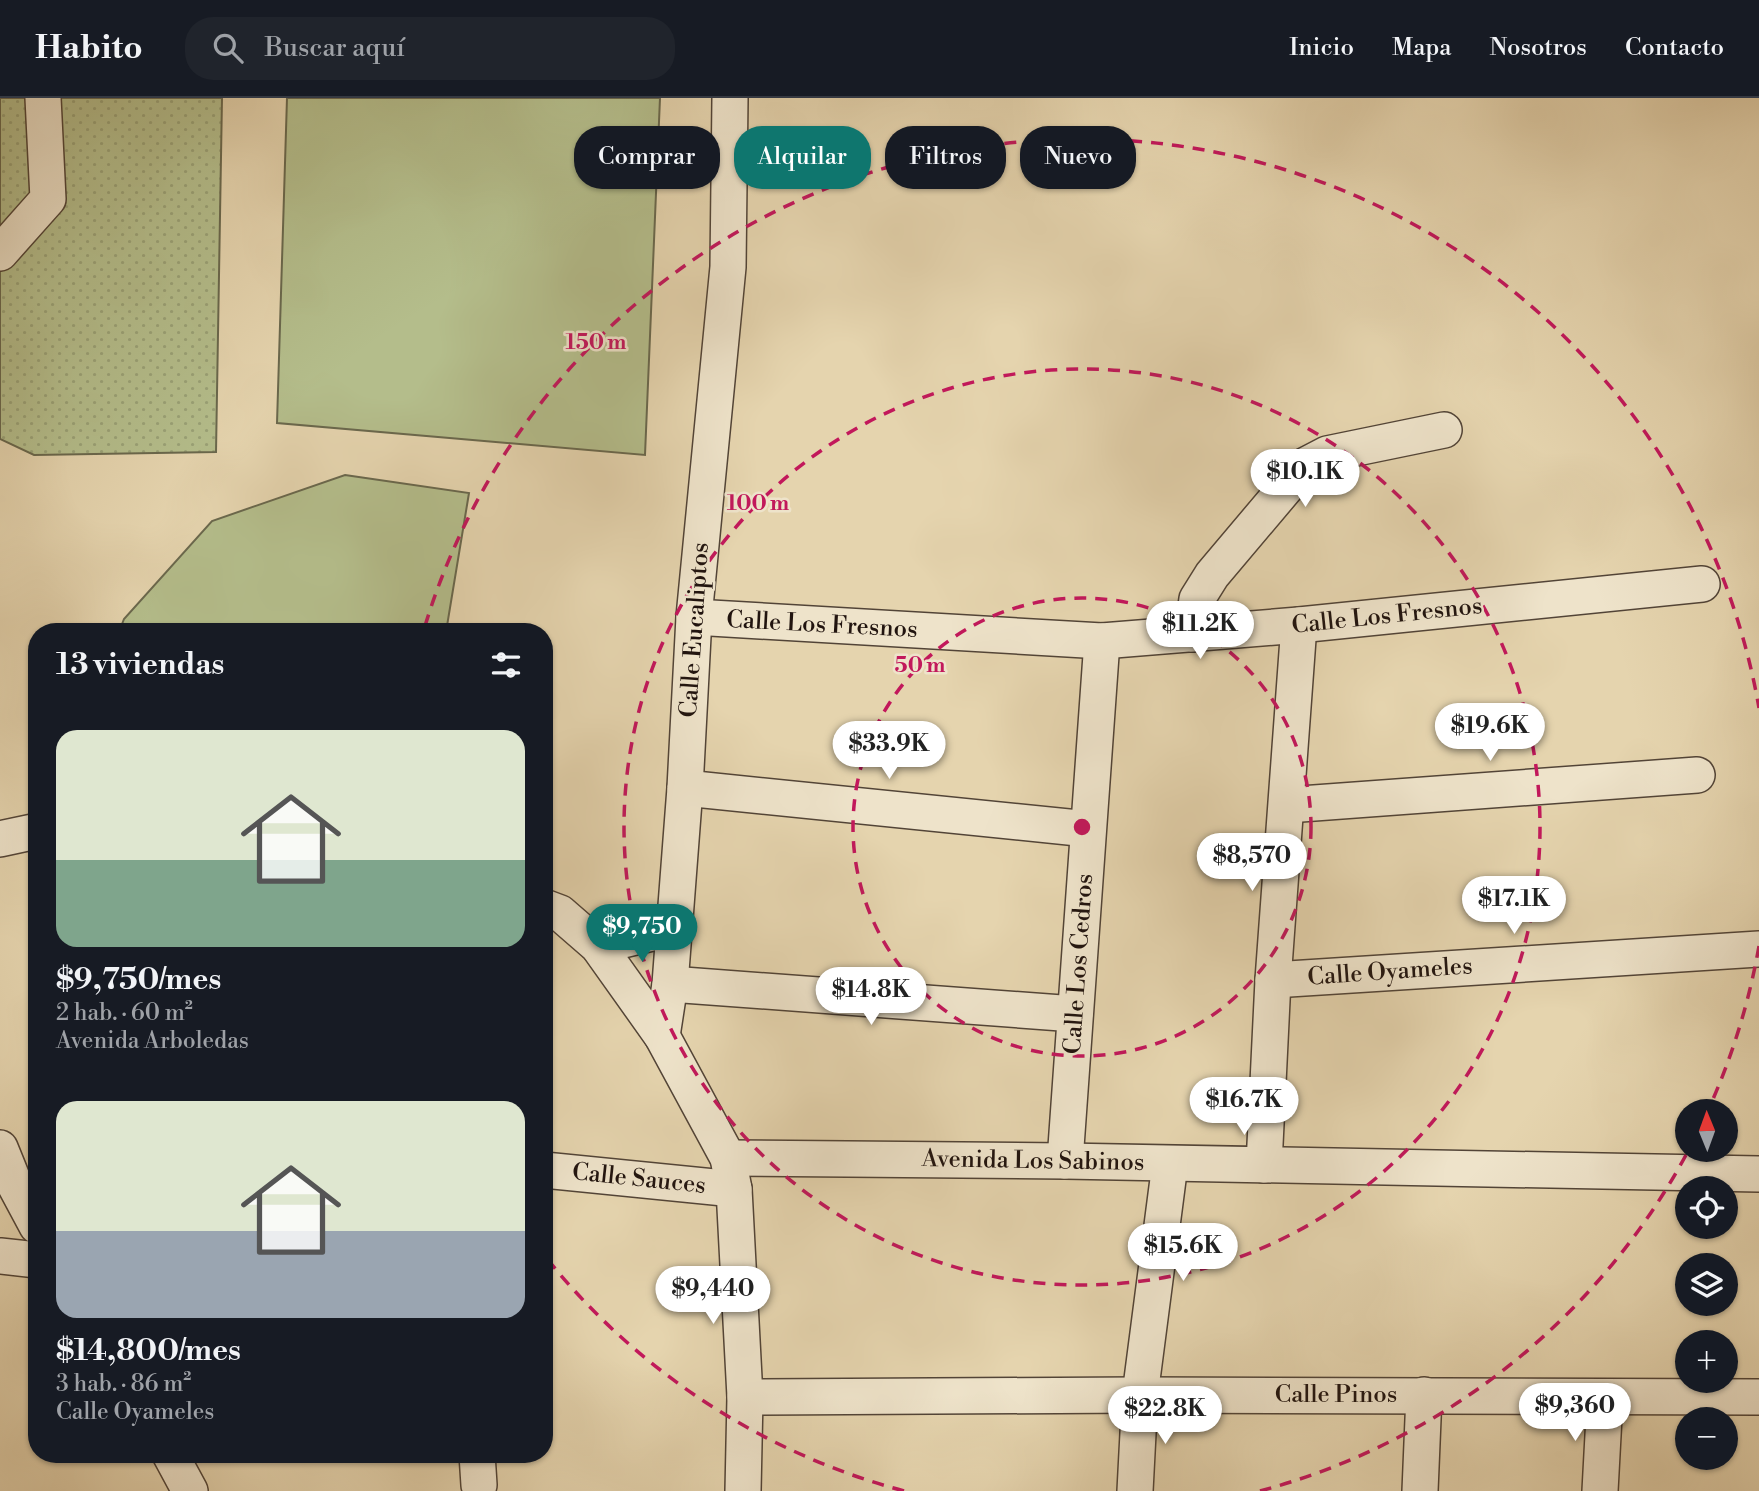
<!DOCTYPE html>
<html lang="es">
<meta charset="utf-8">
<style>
:root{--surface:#171b24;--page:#20242c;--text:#f1f3f6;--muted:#9ea1a6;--line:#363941;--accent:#0f766e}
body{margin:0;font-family:"Libre Bodoni",serif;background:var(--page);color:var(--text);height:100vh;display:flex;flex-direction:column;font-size:26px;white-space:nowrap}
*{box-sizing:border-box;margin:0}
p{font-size:23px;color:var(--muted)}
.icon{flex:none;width:38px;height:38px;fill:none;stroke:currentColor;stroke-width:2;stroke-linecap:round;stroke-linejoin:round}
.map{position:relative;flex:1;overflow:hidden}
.side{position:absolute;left:28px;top:525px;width:525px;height:840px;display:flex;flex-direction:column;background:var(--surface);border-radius:28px;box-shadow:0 2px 5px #0004}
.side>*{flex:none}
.top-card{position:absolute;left:574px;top:28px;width:665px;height:63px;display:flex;gap:14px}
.needle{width:46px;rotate:359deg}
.fabs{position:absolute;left:1675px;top:1001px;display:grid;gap:14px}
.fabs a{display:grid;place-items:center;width:63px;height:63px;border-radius:50%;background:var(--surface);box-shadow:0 2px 5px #0004;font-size:35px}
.price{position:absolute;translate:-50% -60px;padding:0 16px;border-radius:24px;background:#fff;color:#222;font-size:23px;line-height:46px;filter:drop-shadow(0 2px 4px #0008)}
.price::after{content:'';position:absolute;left:50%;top:42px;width:21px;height:16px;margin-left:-10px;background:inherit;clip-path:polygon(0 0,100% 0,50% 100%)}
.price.on{background:var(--accent);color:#fff}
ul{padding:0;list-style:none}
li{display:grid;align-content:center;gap:14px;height:371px;padding:0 28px}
li span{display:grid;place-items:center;height:217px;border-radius:21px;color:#555}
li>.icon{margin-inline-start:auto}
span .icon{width:126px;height:126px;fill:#fffc;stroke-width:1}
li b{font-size:30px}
h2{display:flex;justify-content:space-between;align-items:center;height:84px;padding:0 28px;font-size:30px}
.pill{padding:0 24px;border-radius:28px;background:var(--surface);box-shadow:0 2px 5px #0004;font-size:24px;line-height:63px}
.pill.on{background:var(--accent);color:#fff}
header{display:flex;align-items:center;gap:42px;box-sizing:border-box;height:98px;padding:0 35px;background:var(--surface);border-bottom:2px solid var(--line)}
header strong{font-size:33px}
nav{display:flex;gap:38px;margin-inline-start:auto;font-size:24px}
.search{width:490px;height:63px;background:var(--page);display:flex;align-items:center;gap:18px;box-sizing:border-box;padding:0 24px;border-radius:28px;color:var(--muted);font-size:26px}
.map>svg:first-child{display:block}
</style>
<header>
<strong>Habito</strong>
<div class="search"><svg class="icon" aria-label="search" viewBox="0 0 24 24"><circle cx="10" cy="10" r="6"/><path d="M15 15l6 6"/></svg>Buscar aquí</div>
<nav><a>Inicio</a><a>Mapa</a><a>Nosotros</a><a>Contacto</a></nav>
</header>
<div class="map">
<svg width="1759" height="1393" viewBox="0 0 1759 1393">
<defs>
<pattern id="park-dots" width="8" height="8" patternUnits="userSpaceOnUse" patternTransform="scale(1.75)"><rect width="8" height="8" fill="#b4bd8b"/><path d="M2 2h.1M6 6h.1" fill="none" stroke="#9aa277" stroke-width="1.8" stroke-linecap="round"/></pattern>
</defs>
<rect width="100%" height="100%" fill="#e5d4ae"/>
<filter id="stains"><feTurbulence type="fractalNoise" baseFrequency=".00286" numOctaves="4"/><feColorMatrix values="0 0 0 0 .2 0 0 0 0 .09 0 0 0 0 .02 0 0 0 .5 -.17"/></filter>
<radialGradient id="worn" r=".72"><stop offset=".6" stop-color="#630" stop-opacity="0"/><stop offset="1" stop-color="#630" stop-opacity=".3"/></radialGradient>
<g fill="#b4bd8b" stroke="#6a684d" stroke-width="2">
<polygon points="287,0 660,0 645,357 277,325"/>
<polygon points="345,377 469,395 446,534 119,534 124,521 212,423"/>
</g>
<polygon fill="url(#park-dots)" stroke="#6a684d" stroke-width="2" points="0,0 222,0 216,354 34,357 0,341"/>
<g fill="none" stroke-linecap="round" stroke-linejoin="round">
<g stroke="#524437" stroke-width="38">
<g id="minor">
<polyline points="0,155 48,101 43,0"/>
<polyline points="694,519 1102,543 1299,527 1702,486"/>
<polyline points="1192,536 1197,501 1212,477 1304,368 1327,356 1444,332"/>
<polyline points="685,690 1088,731"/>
<polyline points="1287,707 1697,677"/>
<polyline points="0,741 37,733"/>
<polyline points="544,809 560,815 598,848 662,938 728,1060 734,1091 745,1299 743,1393"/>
<polyline points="598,848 673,830"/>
<polyline points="1273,882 1759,851"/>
<polyline points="670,886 1075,916"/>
<polyline points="662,938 670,886 685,690 694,519 728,169 730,0"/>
<polyline points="0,1050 15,1087 37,1128"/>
<polyline points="728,1060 1065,1063 1759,1076"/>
<polyline points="1065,1063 1102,543"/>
<polyline points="1264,1067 1273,882 1299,527"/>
<polyline points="544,1072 734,1091"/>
<polyline points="0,1158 37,1162"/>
<polyline points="745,1299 1140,1297 1759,1299"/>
<polyline points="170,1356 190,1393"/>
<polyline points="477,1356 479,1387"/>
<polyline points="1135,1393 1140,1297 1170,1066"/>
<polyline points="1420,1393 1424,1297"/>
<polyline points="1600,1393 1605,1300"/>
</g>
</g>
<use href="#minor" stroke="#eee3ca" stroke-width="35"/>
</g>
<g fill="none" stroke="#c2185b" stroke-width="3.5" stroke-dasharray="12 9">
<circle cx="1082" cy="729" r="229"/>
<circle cx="1082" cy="729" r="458"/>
<path d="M1759 848A687 687 0 0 1 1710 1008M1686 1057A687 687 0 0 1 1260 1393M904 1393A687 687 0 0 1 544 1157M425 528A687 687 0 0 1 1759 610"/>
</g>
<g text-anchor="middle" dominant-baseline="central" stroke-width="5" stroke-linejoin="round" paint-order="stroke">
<g font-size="24" fill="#21140f" stroke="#eee3ca">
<text transform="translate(1387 518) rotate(-6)">Calle Los Fresnos</text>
<text transform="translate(822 527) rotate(3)">Calle Los Fresnos</text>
<text transform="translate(695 532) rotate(-86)">Calle Eucaliptos</text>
<text transform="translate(1079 866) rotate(-86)">Calle Los Cedros</text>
<text transform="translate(1390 874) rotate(-4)">Calle Oyameles</text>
<text transform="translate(1033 1063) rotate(1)">Avenida Los Sabinos</text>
<text transform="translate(639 1081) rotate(6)">Calle Sauces</text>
<text x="1336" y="1297">Calle Pinos</text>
</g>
</g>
<circle cx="1082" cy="729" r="10" fill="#c2185b" stroke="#eee3ca" stroke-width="3.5"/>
<g font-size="21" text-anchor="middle" font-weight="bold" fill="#c2185b" stroke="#eee3ca" stroke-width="5" stroke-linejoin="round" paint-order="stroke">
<text x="596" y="251">150 m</text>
<text x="758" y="412">100 m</text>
<text x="920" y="574">50 m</text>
</g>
<rect width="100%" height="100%" filter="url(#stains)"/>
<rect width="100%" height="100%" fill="url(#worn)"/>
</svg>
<div class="fabs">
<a><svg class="needle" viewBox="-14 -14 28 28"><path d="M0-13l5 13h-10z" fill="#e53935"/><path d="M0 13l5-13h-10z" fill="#9ea1a6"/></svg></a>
<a><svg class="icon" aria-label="locate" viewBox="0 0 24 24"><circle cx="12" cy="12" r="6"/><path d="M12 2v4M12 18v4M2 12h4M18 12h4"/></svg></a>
<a><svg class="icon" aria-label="layers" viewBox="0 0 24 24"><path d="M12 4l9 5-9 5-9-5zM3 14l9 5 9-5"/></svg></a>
<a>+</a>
<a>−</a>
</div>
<b class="price" style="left:1305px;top:411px">$10.1K</b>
<b class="price" style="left:1200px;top:563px">$11.2K</b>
<b class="price" style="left:1490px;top:665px">$19.6K</b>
<b class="price" style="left:889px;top:683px">$33.9K</b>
<b class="price" style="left:1252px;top:795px">$8,570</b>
<b class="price" style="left:1514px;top:838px">$17.1K</b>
<b class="price on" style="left:642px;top:866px">$9,750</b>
<b class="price" style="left:871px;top:929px">$14.8K</b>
<b class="price" style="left:1244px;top:1039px">$16.7K</b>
<b class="price" style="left:1183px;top:1185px">$15.6K</b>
<b class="price" style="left:713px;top:1228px">$9,440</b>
<b class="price" style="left:1575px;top:1345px">$9,360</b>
<b class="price" style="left:1165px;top:1348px">$22.8K</b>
<div class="top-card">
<a class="pill">Comprar</a>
<a class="pill on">Alquilar</a>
<a class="pill">Filtros</a>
<a class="pill">Nuevo</a>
</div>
<section class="side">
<h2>13 viviendas<svg class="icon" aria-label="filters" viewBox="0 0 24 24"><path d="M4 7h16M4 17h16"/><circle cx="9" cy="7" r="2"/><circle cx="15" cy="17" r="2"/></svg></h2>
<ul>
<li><span style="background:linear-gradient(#dfe7d0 60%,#7fa58c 0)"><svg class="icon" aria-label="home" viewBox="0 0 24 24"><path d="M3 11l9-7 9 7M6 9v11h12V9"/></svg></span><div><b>$9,750/mes</b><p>2 hab. · 60 m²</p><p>Avenida Arboledas</p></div></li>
<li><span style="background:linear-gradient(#dfe7d0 60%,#9aa5b1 0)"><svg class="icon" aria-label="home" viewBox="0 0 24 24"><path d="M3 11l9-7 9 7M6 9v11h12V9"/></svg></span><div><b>$14,800/mes</b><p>3 hab. · 86 m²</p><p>Calle Oyameles</p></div></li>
</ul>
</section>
</div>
